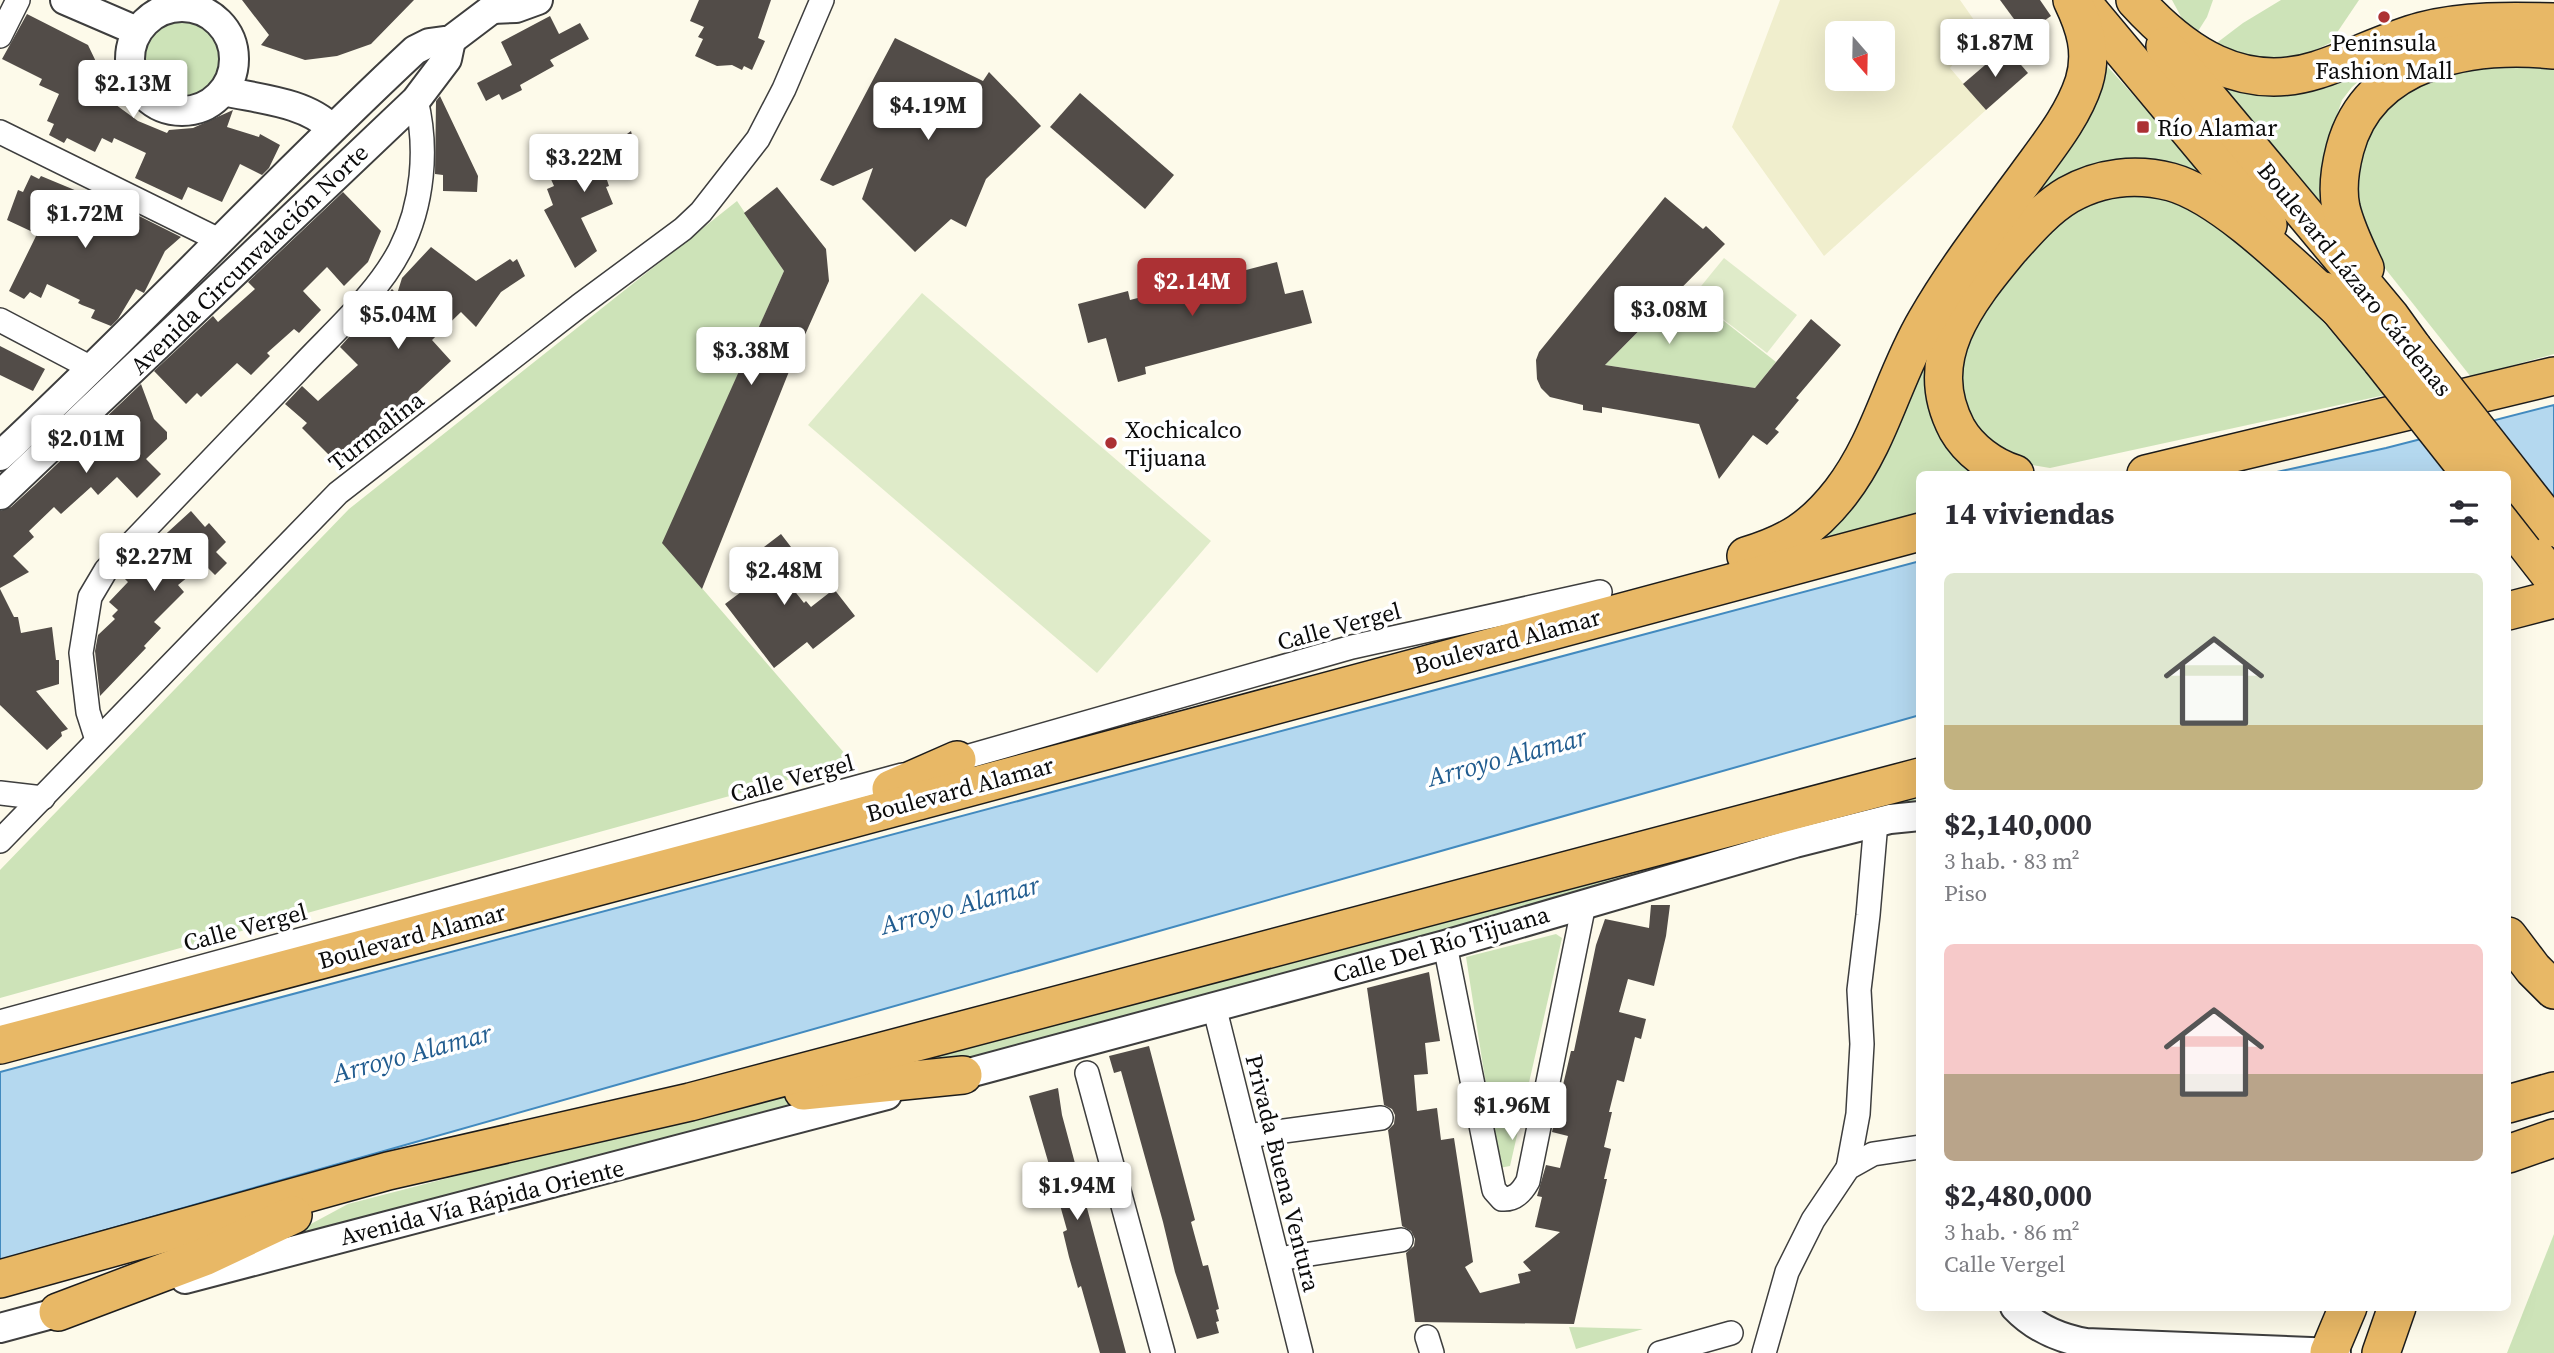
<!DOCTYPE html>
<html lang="es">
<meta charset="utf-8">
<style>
:root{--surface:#fff;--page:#f7f7f7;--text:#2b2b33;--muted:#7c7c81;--accent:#ac3134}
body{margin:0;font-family:"Source Serif 4",serif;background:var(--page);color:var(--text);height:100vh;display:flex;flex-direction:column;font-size:26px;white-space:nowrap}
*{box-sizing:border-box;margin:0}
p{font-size:23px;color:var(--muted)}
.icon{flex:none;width:38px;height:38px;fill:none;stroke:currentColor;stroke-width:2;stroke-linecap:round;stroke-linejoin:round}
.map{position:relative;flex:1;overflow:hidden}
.drawer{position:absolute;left:1916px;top:471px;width:595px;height:840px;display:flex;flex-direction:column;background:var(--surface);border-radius:10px;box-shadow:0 7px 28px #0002}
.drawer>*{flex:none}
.needle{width:46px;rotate:160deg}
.fabs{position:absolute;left:1825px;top:21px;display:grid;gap:14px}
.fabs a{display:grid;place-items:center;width:70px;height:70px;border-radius:10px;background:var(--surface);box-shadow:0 7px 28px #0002;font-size:35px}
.price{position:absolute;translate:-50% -60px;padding:0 16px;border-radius:7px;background:#fff;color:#222;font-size:23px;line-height:46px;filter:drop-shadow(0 2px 4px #0008)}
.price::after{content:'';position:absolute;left:50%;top:42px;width:21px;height:16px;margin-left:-10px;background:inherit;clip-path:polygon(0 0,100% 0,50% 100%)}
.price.active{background:var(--accent);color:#fff}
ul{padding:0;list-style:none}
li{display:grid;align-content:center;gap:14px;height:371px;padding:0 28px}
li span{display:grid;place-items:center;height:217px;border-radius:10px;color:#555}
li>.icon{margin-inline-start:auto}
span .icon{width:126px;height:126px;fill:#fffc;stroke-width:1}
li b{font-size:30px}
h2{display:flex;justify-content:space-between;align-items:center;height:84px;padding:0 28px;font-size:30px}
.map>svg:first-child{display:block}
</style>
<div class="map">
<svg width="2554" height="1353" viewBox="0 0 2554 1353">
<rect width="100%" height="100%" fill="#fdfaea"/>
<path fill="#f0eecd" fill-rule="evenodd" d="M1780 0H1960L1981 30 1950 68 1986 110 1824 256 1732 127ZM1838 33H1883V79H1838Z"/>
<g fill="#cde3b8">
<polygon points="2172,0 2213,0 2207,17 2193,39"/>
<polygon points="2281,0 2359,0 2330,43 2307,54 2287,59 2248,60 2214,45 2243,23"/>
<circle cx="182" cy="60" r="41"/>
<polygon points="2433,41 2377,66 2352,87 2342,100 2324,154 2322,184 2329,223 2207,77"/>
<path d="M2098 56 2209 179C2180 167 2149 157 2117 162 2060 173 2028 214 1994 257 1976 281 1949 306 1939 334 1919 390 1945 445 1994 474H1920V516L1790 549C1816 534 1836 518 1854 494 1894 437 1903 370 1940 312 1969 265 2004 222 2035 177 2062 139 2092 104 2098 56Z"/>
<polygon points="2554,56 2554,354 2471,377 2380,262 2357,216 2355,146 2403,80"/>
<polygon points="2101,190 2188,197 2303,298 2385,395 2050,468 2021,463 1991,448 1960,409 1956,343 2049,219"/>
<polygon points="737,201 784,271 663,543 852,762 0,998 0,870 349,509"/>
<polygon points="1682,288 1776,362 1755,388 1605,365"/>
<polygon points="1920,786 1920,806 1853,816 955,1065 875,1070"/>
<polygon points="1556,934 1562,938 1510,1166 1499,1168 1466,957"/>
<polygon points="831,1095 283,1239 348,1204 756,1098"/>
<polygon points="2554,1234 2554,1353 2507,1353"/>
<polygon points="1569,1327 1643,1329 1576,1349"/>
</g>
<g fill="#dfebc9">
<polygon points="1724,258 1797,315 1767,353 1693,296"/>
<polygon points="922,293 1211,541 1097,673 808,425"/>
</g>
<g fill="#b4d8ef" stroke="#428abf" stroke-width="2">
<polygon points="2554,405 2554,536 2508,549 2508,474 2268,474 2386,448"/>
<polygon points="1920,561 1920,715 0,1260 0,1072"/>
</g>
<g fill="#524c48">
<polygon points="242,0 414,0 371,44 337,56 305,60 261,45 269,35"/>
<polygon points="699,0 771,0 758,38 765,41 752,70 744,66 742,70 732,65 717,66 695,56 703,39 698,37 704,27 690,21"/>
<polygon points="2000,0 2040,0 2051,16 2025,34"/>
<polygon points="27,14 88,45 111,93 108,99 138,121 167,133 169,130 193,128 233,110 227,127 259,137 260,134 280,145 269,168 262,175 240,164 222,202 188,187 182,200 135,178 146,153 114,138 112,143 102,138 95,152 67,138 64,143 49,135 54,124 47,121 59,94 39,85 42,79 2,59"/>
<polygon points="550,16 559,34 580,23 589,39 550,60 554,66 520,85 522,90 502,100 499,94 486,101 477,83 512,65 501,42"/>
<polygon points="895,38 983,81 989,72 1041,126 986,179 966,227 951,219 915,252 862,199 873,168 833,186 820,180"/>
<polygon points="1999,53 2015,58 2028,73 1986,110 1963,84"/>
<polygon points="1080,93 1174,175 1145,209 1050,127"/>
<polygon points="440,96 478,176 477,192 443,191 443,175 435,174 436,101"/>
<polygon points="631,131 638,159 607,180 609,186 606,187 613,204 581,218 597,251 575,268 544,210 553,205 547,189 554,186 546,168 569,158 570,162 593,151 596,157"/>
<polygon points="31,175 39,179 41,176 77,191 72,201 112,218 116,211 120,213 123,208 181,237 165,251 144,293 136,289 118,319 111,326 91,318 95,310 82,305 78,303 80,300 47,284 41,298 30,292 24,299 9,291 37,234 7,220 18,190 23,192"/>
<polygon points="777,187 826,249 829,281 792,364 702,589 662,543 784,271 744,213"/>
<polygon points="343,192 381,231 368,262 344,286 327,267 303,291 321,310 299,333 294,329 267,353 270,356 251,375 237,363 201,397 197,393 186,404 154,371 213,316 218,322 255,289 248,282"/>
<polygon points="1665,197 1703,229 1706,226 1725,244 1605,365 1755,388 1811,319 1841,345 1796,398 1799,400 1775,429 1779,432 1767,445 1753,435 1719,479 1699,424 1602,407 1602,413 1583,410 1583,405 1550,397 1541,388 1537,379 1536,360 1539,352"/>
<polygon points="431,247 476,281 510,259 513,262 517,259 525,276 501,292 476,327 461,312 432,340 451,361 339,465 302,428 307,423 285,404 302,386 318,401 358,365 340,347 392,289 397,294 402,278"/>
<polygon points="1277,262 1285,294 1303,290 1312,323 1145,367 1146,374 1118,382 1106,338 1088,343 1078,304 1128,291 1130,300"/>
<polygon points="0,346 45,369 33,391 0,375"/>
<polygon points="141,384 154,419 167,432 167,439 146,459 161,474 137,498 117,477 98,495 91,487 61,514 54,507 29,531 34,537 13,556 29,572 0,588 0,511 11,507 34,486"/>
<polygon points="191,511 205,527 209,523 226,542 216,552 227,563 215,575 204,564 178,585 184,592 154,622 161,628 144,646 146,648 100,696 95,651 98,635 115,619 112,616 118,610 109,602 128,582 121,575 155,539 157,542"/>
<polygon points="781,534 801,560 782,575 804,603 806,601 811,607 834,589 855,616 813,649 807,642 774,668 725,604 757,580 744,562"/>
<polygon points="0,589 14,617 18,617 21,633 52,627 56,660 59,660 59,684 36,691 68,729 61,732 62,736 47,750 0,705"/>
<polygon points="1651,905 1670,905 1666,936 1654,986 1628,979 1619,1012 1646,1019 1641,1039 1635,1037 1624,1082 1617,1080 1609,1112 1612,1112 1604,1147 1611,1149 1604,1179 1607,1179 1574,1324 1415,1322 1406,1253 1414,1246 1415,1239 1411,1231 1402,1226 1388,1130 1394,1124 1395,1115 1392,1109 1384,1105 1367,988 1429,972 1440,1041 1425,1043 1428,1074 1414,1075 1417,1111 1437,1108 1441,1140 1454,1138 1473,1262 1465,1267 1480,1293 1520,1283 1518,1274 1531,1271 1523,1262 1560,1232 1535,1227 1542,1197 1537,1196 1546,1165 1560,1168 1568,1136 1552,1132 1571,1051 1574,1051 1596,945 1605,919 1649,928"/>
<polygon points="1149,1046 1195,1220 1191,1222 1203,1266 1208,1265 1219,1309 1216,1310 1219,1321 1216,1322 1219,1333 1197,1339 1175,1272 1163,1222 1121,1071 1114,1073 1109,1056"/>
<polygon points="1058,1088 1062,1115 1126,1353 1100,1353 1081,1286 1078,1288 1069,1257 1063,1232 1067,1230 1058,1198 1054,1198 1047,1176 1052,1175 1029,1096"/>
</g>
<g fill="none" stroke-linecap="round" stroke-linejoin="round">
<g stroke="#3e3e3e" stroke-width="26">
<g id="minor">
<polyline points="0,36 18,0"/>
<polyline points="0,132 221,241"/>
<polyline points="0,320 93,369"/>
<path d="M97 740 88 712 81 653 90 597 106 570C169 504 233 437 297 371 332 333 376 296 400 250 423 205 428 148 416 100"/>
<polyline points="945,763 1352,647 1600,592"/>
<polyline points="0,793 43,798"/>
<polyline points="0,841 338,493 579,306 683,229 701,212 758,139 784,89 822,0"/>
<path d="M1445 945 1494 1190 1502 1199C1515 1200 1522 1192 1528 1181L1584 904"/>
<polyline points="1214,1006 1301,1353"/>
<polyline points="0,1022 902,775"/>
<polyline points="1087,1073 1163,1353"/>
<polyline points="1247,1136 1381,1118"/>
<polyline points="1848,1168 1858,1114 1862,1044 1859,990 1868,915 1876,822"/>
<polyline points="1278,1259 1401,1240"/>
<polyline points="1427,1337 1432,1353"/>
<polyline points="1660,1353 1731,1333"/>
<polyline points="1764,1353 1787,1272 1813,1220 1848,1168 1873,1154 1920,1147"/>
</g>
</g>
<g stroke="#3e3e3e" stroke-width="32">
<g id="tertiary">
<polyline points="65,0 137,31"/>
<circle cx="182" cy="59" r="52"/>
<polyline points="492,9 516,8 538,0"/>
<path d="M224 91C258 99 306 102 331 128"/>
<path d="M0 456C142 324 273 182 415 50L429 43 451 40 492 9"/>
<polyline points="0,495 416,100 447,59 451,40"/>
<polyline points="943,1080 1445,945 1795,843 1890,819 1920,816"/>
<polyline points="185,1279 887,1095"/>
<path d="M2015 1307C2034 1327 2058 1338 2086 1343L2336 1353"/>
<polyline points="0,1328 78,1307"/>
</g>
</g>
<g stroke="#1c1c1c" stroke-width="40">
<g id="trunk">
<path d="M2135 0C2183 53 2242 94 2317 70 2352 59 2385 41 2422 31 2465 20 2510 21 2554 22"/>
<polyline points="2081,1 2268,225"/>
<polyline points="2165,46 2390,316 2413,348"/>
<path d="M2365 268C2356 249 2346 229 2341 208 2337 189 2340 168 2345 149 2369 58 2473 42 2554 50"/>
<polyline points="2324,291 2381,360"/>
<path d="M2015 474C1992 467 1969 450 1957 429 1920 359 1966 302 2010 249 2027 230 2046 208 2068 195 2100 177 2136 173 2171 182 2225 197 2298 272 2340 310"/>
<polyline points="2146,474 2554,376"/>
<polyline points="2508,521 2554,580"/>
<path d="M1746 556C1789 543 1813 528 1841 492 1881 440 1893 377 1926 321 1954 272 1989 227 2023 181 2045 150 2072 119 2084 82 2093 52 2085 27 2072 0"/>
<polyline points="2508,611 2554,599"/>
<polyline points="891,789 957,760"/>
<polyline points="2508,936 2533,969 2554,990"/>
<polyline points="0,1045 740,849 1920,532"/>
<polyline points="803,1091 963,1075"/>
<polyline points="2508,1104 2554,1091"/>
<polyline points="2508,1154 2554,1138"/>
<polyline points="0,1279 388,1171 690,1102 1920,777"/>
<polyline points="58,1312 204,1257 293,1215"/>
<polyline points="2329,1352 2348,1307"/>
<polyline points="2381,1353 2397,1307"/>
</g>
</g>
<use href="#minor" stroke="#fff" stroke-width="23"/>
<use href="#tertiary" stroke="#fff" stroke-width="28"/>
<use href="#trunk" stroke="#e8b866" stroke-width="37"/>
<g stroke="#1c1c1c" stroke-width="40" stroke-linecap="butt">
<g id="trunk-bridge">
<polyline points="2413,348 2554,528"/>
<polyline points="2381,360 2471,474"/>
</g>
</g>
<use href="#trunk-bridge" stroke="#e8b866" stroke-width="37"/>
</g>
<g fill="#ac3134" stroke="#fff" stroke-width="2.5">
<circle cx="2384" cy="17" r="7"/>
<rect x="2136" y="120" width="14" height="14" rx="3.5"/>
<circle cx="1111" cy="443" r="7"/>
</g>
<g text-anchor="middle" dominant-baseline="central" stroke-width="7" stroke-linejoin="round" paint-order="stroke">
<g font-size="24" fill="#0b0b0b" stroke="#fff" text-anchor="start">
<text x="2384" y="42" text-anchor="middle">Peninsula<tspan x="2384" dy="28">Fashion Mall</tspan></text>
<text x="2157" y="127">Río Alamar</text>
<text x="1125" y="429">Xochicalco<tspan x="1125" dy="28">Tijuana</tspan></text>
</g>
<g font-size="24" fill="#0b0b0b" stroke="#fff">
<text transform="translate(249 259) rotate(-44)">Avenida Circunvalación Norte</text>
<text transform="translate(2355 279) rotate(51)">Boulevard Lázaro Cárdenas</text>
<text transform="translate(376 431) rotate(-38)">Turmalina</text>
<text transform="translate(1339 626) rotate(-15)">Calle Vergel</text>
<text transform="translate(1507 641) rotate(-15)">Boulevard Alamar</text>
<text transform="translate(792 778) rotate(-15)">Calle Vergel</text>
<text transform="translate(960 789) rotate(-15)">Boulevard Alamar</text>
<text transform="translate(245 927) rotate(-15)">Calle Vergel</text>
<text transform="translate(412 936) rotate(-15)">Boulevard Alamar</text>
<text transform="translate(1441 944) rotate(-16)">Calle Del Río Tijuana</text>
<text transform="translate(1283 1173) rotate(76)">Privada Buena Ventura</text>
<text transform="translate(482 1202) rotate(-14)">Avenida Vía Rápida Oriente</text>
</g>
<g font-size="26" font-style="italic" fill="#215c8f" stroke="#fff">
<text transform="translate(1507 757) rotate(-15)">Arroyo Alamar</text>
<text transform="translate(960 905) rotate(-15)">Arroyo Alamar</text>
<text transform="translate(412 1053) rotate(-15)">Arroyo Alamar</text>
</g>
</g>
</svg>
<div class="fabs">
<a><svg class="needle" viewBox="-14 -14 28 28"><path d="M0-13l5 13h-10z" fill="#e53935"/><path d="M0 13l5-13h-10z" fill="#7c7c81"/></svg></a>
</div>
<b class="price" style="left:1995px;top:79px">$1.87M</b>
<b class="price" style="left:133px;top:120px">$2.13M</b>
<b class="price" style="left:928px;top:142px">$4.19M</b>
<b class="price" style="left:584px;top:194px">$3.22M</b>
<b class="price" style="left:85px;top:250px">$1.72M</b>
<b class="price active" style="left:1192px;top:318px">$2.14M</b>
<b class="price" style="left:1669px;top:346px">$3.08M</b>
<b class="price" style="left:398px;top:351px">$5.04M</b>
<b class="price" style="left:751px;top:387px">$3.38M</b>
<b class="price" style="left:86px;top:475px">$2.01M</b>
<b class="price" style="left:154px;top:593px">$2.27M</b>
<b class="price" style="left:784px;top:607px">$2.48M</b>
<b class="price" style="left:1512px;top:1142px">$1.96M</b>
<b class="price" style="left:1077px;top:1222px">$1.94M</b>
<section class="drawer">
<h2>14 viviendas<svg class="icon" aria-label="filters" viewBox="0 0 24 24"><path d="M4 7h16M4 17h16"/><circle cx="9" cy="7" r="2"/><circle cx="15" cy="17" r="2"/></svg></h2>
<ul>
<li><span style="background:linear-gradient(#dfe7d0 70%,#c2b280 0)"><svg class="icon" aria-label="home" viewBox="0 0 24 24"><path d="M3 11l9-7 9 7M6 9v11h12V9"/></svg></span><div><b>$2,140,000</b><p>3 hab. · 83 m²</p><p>Piso</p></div></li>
<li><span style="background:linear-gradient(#f6c9c9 60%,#b9a48a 0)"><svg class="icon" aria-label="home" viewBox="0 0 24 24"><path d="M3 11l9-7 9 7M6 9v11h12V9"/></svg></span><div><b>$2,480,000</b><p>3 hab. · 86 m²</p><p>Calle Vergel</p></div></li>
</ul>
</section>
</div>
